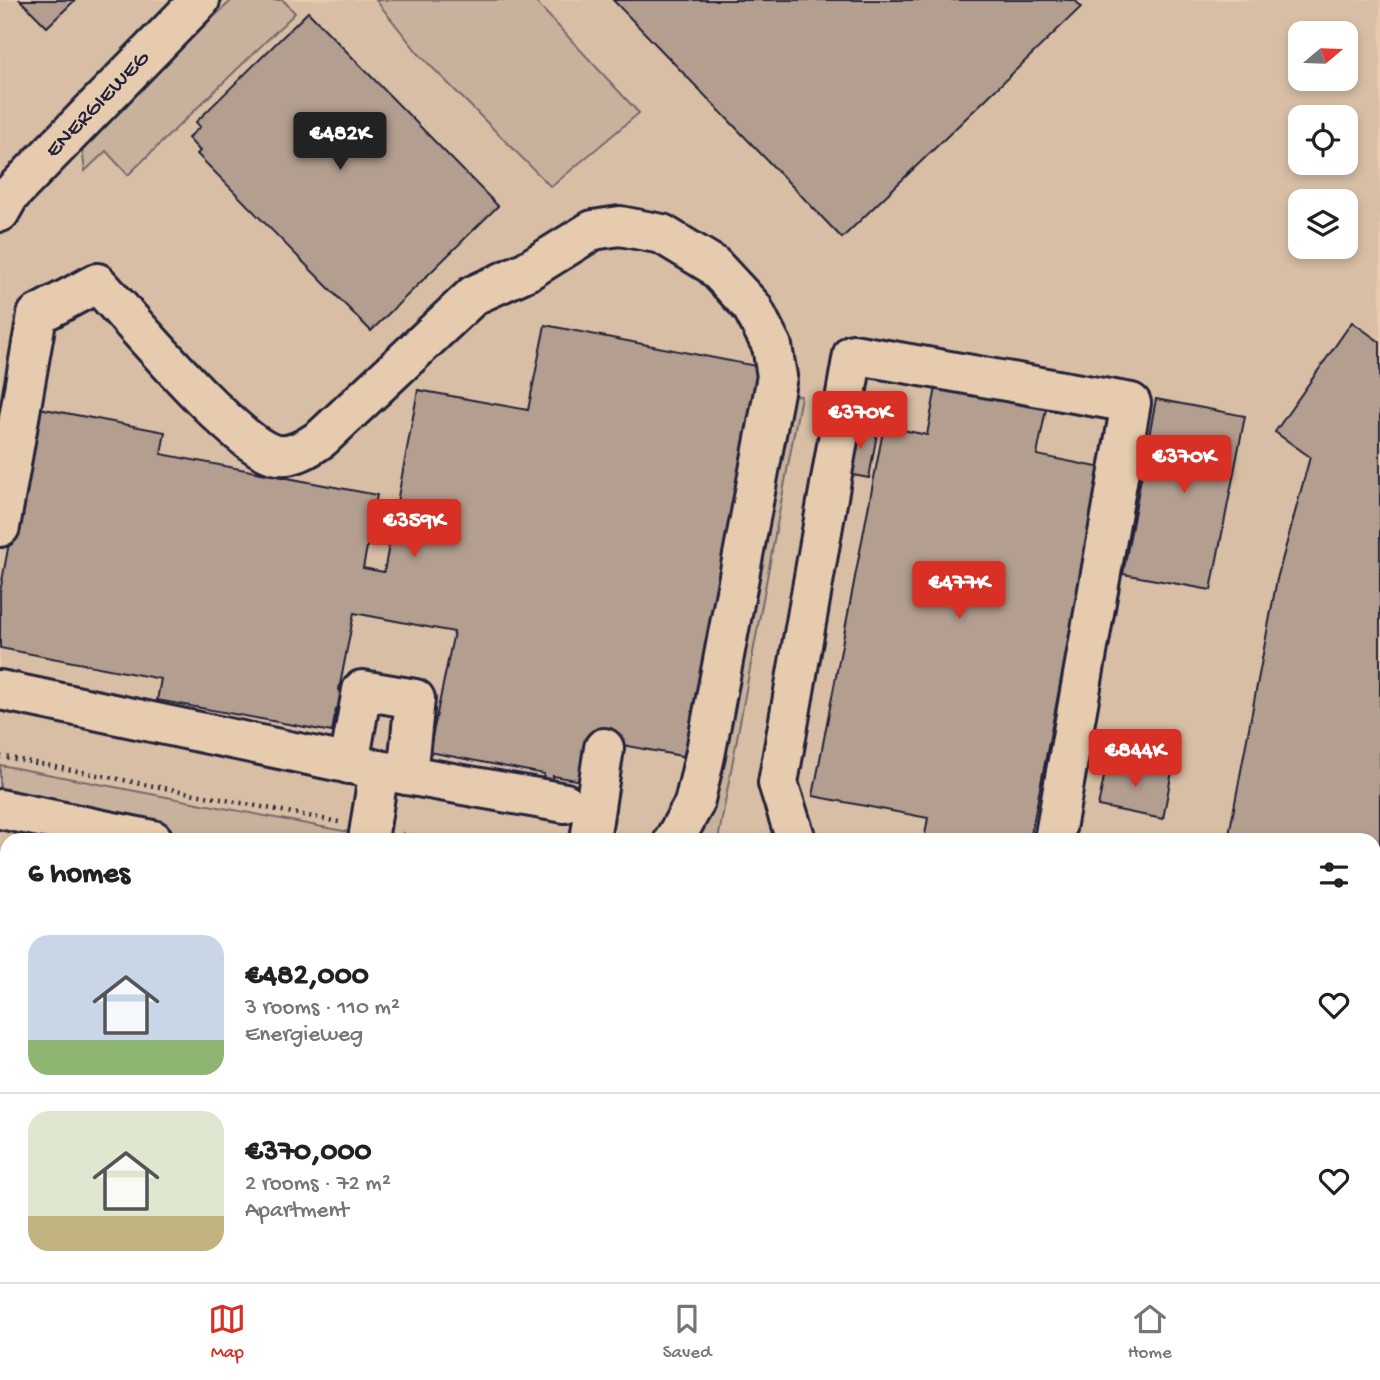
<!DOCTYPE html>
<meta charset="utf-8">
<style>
:root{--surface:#fff;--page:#f2f2f2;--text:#222;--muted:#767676;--line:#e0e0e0;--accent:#d93025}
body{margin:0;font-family:"Gochi Hand",sans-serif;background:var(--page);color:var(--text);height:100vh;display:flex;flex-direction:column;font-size:26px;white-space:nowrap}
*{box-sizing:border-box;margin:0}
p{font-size:23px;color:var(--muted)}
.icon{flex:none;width:38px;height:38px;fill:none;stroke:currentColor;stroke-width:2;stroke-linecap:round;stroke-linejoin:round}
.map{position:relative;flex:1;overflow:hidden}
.details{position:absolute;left:0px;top:833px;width:1381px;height:450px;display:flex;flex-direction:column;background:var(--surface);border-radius:21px 21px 0 0;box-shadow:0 4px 10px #0003}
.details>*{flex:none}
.needle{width:46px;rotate:71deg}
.fabs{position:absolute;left:1288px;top:21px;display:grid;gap:14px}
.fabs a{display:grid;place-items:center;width:70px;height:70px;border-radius:14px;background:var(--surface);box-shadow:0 4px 10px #0003;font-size:35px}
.price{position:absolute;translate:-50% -60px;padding:0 16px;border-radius:7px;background:var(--accent);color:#fff;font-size:23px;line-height:46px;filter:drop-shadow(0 2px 4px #0008)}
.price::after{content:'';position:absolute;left:50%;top:42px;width:21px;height:16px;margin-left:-10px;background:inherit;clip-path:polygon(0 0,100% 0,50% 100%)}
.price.selected{background:#222;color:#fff}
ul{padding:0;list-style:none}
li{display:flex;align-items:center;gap:21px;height:175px;padding:0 28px}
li+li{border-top:2px solid var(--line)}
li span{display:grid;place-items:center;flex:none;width:196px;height:140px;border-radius:21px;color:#555}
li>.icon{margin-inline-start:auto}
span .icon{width:84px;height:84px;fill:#fffc;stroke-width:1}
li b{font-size:30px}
h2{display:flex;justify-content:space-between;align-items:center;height:84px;padding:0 28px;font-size:30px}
.tabs{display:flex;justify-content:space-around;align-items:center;height:98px;border-top:2px solid var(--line);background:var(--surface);font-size:19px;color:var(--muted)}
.tabs a{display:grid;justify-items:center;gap:4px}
.tabs .selected{color:var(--accent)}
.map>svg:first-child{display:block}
</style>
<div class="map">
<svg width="1380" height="1282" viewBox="0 0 1380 1282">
<rect width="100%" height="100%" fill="#e6cbae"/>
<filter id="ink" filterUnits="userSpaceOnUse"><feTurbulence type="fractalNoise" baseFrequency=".0143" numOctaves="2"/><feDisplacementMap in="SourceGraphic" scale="14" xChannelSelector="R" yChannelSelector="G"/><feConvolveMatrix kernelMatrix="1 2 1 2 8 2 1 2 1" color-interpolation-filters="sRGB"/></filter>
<g filter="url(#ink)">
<path fill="#d7bea5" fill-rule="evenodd" d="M0 0H1380V1282H0ZM1300 33H1346V79H1300ZM1300 117H1346V163H1300ZM1300 201H1346V247H1300ZM7 840H1374V1276H7Z"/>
<g fill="#c9b29d" stroke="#766a6c" stroke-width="2">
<polygon points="232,0 283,0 295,13 128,175 106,151 85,171 81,141"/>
<polygon points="376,0 534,0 639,113 551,187 418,53"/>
<polygon points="784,393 801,396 718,840 695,840"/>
<polygon points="0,765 390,840 214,840 0,799"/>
</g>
<g fill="#b39e90" stroke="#22223b" stroke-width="2">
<polygon points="20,0 75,0 47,27"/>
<polygon points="613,0 1075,0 1081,7 842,238"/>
<polygon points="308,12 498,206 371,331 197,154 200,151 188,138 200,127 196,122"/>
<polygon points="1352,322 1380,342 1380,963 1374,962 1374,840 1228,840 1277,579 1310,457 1275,432"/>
<polygon points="545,325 761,367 687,757 590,739 582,781 553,776 552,785 542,783 544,774 429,752 454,632 354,613 339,690 346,692 343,711 336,709 332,732 157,700 161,679 0,648 0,592 34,407 165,432 161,454 377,495 363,568 384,572 418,390 528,410"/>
<polygon points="937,382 1047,404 1037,455 1102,468 1030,840 924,840 928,818 813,796 884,426 927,435"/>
<polygon points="1156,399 1245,416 1211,590 1123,574"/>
<polygon points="852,423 878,428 869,478 842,473"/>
<polygon points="1108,758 1172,771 1163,819 1098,806"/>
<polygon points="0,1071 7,1073 7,1276 977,1276 999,1282 0,1282"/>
</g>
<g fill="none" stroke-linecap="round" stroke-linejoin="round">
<g stroke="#22223b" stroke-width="44">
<g id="minor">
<polyline points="0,212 9,196 200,0"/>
<path d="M0 527 37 315 97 283C131 319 233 442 273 454 291 459 308 448 322 438L474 295 527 271 593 230 620 226 662 234 713 265 752 307 772 346 777 376 705 756 694 804 674 840"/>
<polyline points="0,690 379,770 565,803"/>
<polyline points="349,764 362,690 415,699 407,775"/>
<polyline points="0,809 153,840"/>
<polyline points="368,840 379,770"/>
<polyline points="590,840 604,748"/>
<polyline points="796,840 778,783 853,354 1131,403 1054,840"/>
<polyline points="1374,982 1380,983"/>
<polyline points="1374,1079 1380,1081"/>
</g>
</g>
<g stroke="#22223b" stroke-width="4.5" stroke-dasharray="2 5" stroke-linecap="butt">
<polyline points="0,756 339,822"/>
<polyline points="402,834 432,840"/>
<polyline points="1374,1019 1380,1021"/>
</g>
<use href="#minor" stroke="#e6cbae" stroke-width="38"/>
</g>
</g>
<g text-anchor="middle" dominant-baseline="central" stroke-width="5" stroke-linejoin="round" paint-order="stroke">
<g font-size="23" fill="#22223b" stroke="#e6cbae">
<text transform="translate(98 105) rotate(-46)">ENERGIEWEG</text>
</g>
</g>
</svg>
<div class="fabs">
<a><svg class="needle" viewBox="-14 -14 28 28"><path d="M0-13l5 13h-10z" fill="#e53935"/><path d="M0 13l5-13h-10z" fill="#767676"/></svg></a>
<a><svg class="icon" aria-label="locate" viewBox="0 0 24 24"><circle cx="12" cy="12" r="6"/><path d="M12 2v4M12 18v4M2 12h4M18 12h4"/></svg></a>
<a><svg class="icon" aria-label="layers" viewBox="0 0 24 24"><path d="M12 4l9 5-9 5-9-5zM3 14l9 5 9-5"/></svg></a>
</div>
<b class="price selected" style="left:340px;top:172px">€482K</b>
<b class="price" style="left:860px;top:451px">€370K</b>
<b class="price" style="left:1184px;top:495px">€370K</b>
<b class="price" style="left:414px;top:559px">€359K</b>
<b class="price" style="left:959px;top:621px">€477K</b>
<b class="price" style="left:1135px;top:789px">€844K</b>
<section class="details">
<h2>6 homes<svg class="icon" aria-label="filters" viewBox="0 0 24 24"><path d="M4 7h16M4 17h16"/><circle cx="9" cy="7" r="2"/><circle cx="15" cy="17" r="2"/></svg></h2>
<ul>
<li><span style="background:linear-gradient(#c9d6e8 75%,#8fb573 0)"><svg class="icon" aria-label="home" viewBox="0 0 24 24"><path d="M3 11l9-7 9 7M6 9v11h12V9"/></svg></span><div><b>€482,000</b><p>3 rooms · 110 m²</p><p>Energieweg</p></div><svg class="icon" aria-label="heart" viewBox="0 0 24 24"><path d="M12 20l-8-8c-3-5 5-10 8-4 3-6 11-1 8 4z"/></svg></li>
<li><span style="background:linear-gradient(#dfe7d0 75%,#c2b280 0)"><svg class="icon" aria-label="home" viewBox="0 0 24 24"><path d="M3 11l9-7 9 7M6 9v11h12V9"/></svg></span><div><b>€370,000</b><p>2 rooms · 72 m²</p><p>Apartment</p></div><svg class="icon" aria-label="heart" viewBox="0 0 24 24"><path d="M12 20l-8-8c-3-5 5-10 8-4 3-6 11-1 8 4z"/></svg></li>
</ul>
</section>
</div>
<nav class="tabs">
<a class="selected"><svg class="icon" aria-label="map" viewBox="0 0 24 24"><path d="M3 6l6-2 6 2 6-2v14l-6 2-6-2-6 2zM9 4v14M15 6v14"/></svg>Map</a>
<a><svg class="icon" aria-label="saved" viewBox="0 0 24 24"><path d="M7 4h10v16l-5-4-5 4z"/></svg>Saved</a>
<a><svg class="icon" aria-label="home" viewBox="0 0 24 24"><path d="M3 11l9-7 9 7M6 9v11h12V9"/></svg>Home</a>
</nav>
